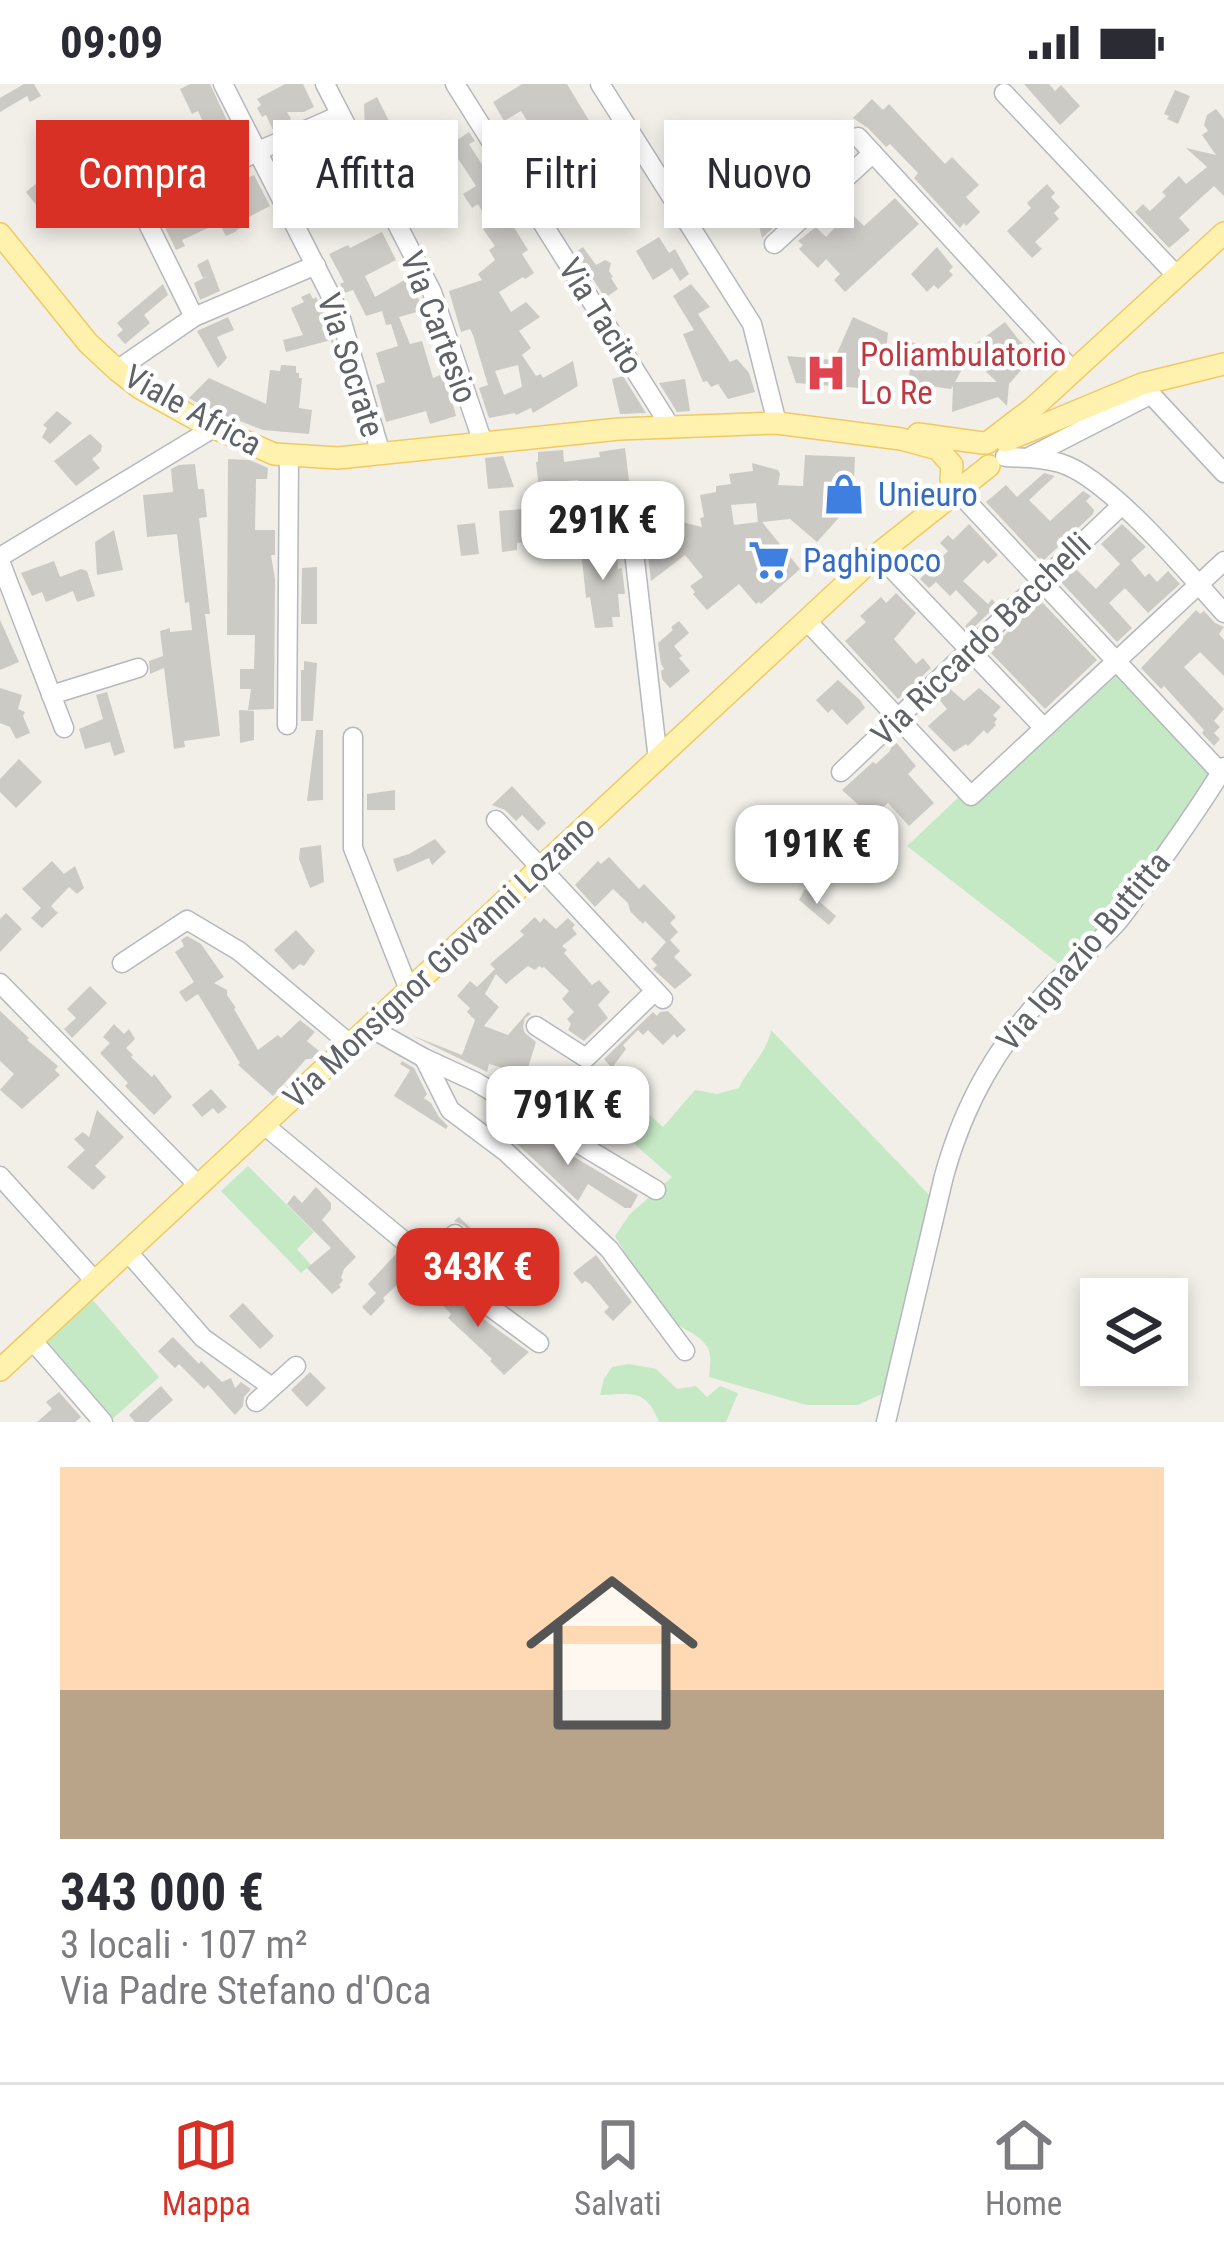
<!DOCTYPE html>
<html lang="it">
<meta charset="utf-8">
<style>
:root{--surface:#fff;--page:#f7f7f7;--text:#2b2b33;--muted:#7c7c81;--line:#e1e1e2;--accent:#d93025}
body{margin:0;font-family:"Roboto Condensed",sans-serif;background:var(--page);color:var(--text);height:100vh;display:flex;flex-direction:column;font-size:45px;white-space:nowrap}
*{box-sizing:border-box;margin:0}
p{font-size:39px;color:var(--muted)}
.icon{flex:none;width:66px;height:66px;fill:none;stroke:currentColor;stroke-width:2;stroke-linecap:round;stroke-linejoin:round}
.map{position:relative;height:1338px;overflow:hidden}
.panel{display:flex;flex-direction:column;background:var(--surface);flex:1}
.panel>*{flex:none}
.hud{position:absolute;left:36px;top:36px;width:1152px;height:108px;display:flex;gap:24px}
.tools{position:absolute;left:1080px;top:1194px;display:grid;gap:24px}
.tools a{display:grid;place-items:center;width:108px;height:108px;border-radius:0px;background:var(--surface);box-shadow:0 6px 18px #0003;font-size:60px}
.price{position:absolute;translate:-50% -102px;padding:0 27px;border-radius:24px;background:#fff;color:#222;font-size:39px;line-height:78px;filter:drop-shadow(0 3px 6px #0008)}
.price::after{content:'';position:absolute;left:50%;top:72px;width:36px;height:27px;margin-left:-18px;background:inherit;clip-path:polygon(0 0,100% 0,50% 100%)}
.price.selected{background:var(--accent);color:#fff}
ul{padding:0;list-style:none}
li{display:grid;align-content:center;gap:24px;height:636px;padding:0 60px}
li+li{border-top:3px solid var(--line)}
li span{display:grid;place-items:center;height:372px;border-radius:0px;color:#555}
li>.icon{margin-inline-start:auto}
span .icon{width:216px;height:216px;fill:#fffc;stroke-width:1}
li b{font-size:51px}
.tag{padding:0 42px;border-radius:0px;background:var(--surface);box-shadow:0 6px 18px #0003;font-size:42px;line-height:108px}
.tag.selected{background:var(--accent);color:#fff}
.status{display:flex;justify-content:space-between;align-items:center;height:84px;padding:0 60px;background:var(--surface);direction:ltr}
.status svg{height:33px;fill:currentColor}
.menu{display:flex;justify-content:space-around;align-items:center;height:168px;border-top:3px solid var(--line);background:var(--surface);font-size:33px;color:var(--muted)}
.menu a{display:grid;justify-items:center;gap:6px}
.menu .selected{color:var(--accent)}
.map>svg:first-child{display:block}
</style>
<div class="status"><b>09:09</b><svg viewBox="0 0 49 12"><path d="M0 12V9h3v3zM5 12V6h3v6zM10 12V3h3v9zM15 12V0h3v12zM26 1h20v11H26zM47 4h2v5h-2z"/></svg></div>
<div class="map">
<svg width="1224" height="1338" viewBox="0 0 1224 1338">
<rect width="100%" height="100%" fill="#f1efe8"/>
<g fill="#c5e8c5">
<polygon points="1117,591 1204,682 1209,693 1127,815 1063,883 907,762 959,713 969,722 975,720"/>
<path d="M771 946 934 1116 886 1308 858 1321H807L709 1293C710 1284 712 1273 708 1264 698 1248 682 1246 670 1235 650 1217 629 1176 615 1152L630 1130 672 1093 624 1051 644 1026 663 1043 695 1006 717 1010 739 1004C749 983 767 969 771 946Z"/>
<polygon points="248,1082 314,1148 297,1165 311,1181 301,1189 221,1107"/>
<polygon points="92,1215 159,1293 109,1338 47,1267 46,1256"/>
<path d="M629 1280 656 1285 677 1305 696 1302 707 1313 720 1302 738 1309 726 1338H659C646 1304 632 1310 600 1311L604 1295 612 1283Z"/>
</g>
<g fill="#cccac5" fill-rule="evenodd">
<polygon points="24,0 34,0 41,12 30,18 27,12 0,28 0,14"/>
<polygon points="190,0 210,0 238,60 219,70 217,66 172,89 176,95 149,111 138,89 160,78 154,67 185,51 188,56 207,46 198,27 192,30 180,5"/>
<polygon points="285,0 303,0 314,23 304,28 287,28 291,35 273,46 266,31 262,33 257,24 261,21 257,15"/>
<polygon points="522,0 567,0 599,53 611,47 630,76 603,94 609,105 577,129 573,124 566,128 551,104 551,98 543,85 539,88 531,74 521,80 515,71 539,56 521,27 504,37 493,18"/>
<polygon points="1024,0 1049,0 1055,7 1061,1 1080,22 1060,41"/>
<polygon points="1175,6 1190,12 1178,40 1167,35 1169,32 1164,30"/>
<polygon points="377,13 417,93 396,103 365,48 364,20"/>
<polygon points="872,15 883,26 889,20 945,80 952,73 979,101 966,113 980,128 966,142 964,139 960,144 914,94 918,89 890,60 886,63 868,44 853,34"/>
<polygon points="1216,25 1224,35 1224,112 1214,102 1179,134 1190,146 1169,164 1135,128 1143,120 1150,127 1166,112 1162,108 1179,92 1186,100 1207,83 1186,64 1216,71 1202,51 1208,47 1204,41 1207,31"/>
<path d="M469 48 475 57 469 60 490 93 496 90 510 112 506 115 519 136 512 140 528 166 522 170 534 189 525 195 523 193 499 208 511 228 526 218 540 233 519 247 531 264 522 271 536 292 541 290 543 294 573 277 578 302 533 329 531 324 516 331 515 329 489 334 479 304 488 301 473 251 470 245 461 248 449 207 482 196 478 190 495 176 489 166 495 162 483 145 490 141 478 120 472 124 463 110 476 102 455 70 437 81 432 73ZM518 281 522 303 504 311 495 287Z"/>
<polygon points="833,49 854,68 762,154 755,126 789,94 786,91"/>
<polygon points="309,62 327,98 316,103 318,107 304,115 296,100 291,103 278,78"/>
<polygon points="49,89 77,123 53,142 26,108"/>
<polygon points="254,91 270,122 245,135 243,141 235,148 226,152 219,139 182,156 185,162 176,166 161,135 206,111 212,123 221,103 227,104"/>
<polygon points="1047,100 1055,109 1051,113 1060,123 1054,129 1059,135 1035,158 1042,165 1032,174 1007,147 1031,124 1027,119"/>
<polygon points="895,114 919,140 845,208 834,196 840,190 826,175 818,184 799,165 803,161 798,157 816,143 826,153 850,128 864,142"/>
<polygon points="382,148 396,176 365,192 375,213 408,194 424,226 399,233 410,260 422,257 433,294 445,289 456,332 430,340 426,327 386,338 376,301 385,298 376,269 398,262 391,240 386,241 382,227 366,232 353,206 345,209 340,200 344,198 329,170 348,161 350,164"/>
<polygon points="659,153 669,169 675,165 689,190 680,197 672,184 653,196 636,167"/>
<polygon points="583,163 596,181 605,176 611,179 609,187 613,193 611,194 618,205 605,214 576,168"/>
<polygon points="937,163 953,183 949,187 953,191 938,205 934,201 927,208 911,190"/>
<polygon points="208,175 220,207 200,216 194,199 210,191 203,194 197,181"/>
<polygon points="163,200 168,211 144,231 150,239 125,260 117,251 123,246 117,239"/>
<polygon points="691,200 710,223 698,230 730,278 737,275 749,289 755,308 728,315 718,300 711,303 707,297 703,298 683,250 694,246 673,212"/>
<polygon points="310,209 313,215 316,213 326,233 335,263 333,264 331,256 286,268 283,256 303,251 291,224 304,218 301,213"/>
<polygon points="228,233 234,246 217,253 227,274 218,284 197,247"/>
<polygon points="853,233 888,249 886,268 874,263 861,266 859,304 796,299 787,272 834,276"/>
<polygon points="1005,238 1019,256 1029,264 1031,261 1044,275 1034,286 1029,281 1023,284 1009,300 1007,322 998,313 952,328 953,302 951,305 908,299 912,270 901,265 905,255 948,274 962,264 969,272 955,298 997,298 986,288 988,285 970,264"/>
<polygon points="281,281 296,282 296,289 299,289 299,294 302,294 299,324 312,326 309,350 263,346 206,324 189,314 209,294 266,320 270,286 280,287"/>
<polygon points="623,292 646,329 620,330 612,295"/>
<polygon points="685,295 690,327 677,328 659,299"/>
<polygon points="57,327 72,339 50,360 42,353 47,344 43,341"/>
<polygon points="90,350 102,361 101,367 92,375 100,384 76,402 54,377"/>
<polygon points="625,364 630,405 580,413 578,396 555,398 556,404 539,405 536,378 538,378 538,368 563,366 564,378 600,373 599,368"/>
<path d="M805 371 855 373 853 418 817 458 790 435 762 438 800 485 770 512 761 520 759 518 756 520 739 500 707 526 693 510 695 508 690 502 703 493 685 471 651 497 648 471 658 470 670 460 652 444 665 429 674 436 702 443 700 434 704 433 700 411 716 408V402L731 400 729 390 753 387 752 379 778 386 780 390 778 401 803 402ZM756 419 758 438 734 441 731 421Z"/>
<polygon points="503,372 514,403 488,405 485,374"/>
<polygon points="228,375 250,376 268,384 267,395 256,395 255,446 275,446 275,471 271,471 275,495 274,625 248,626 251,605 240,605 240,585 254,585 255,551 227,551"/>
<polygon points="195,380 198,405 204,405 207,433 199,434 210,530 205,530 220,652 184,657 185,663 174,665 164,584 150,590 149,577 163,572 160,547 170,544 170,548 192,546 189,518 185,519 177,450 147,453 143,411 173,408 171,385 179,381"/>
<polygon points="1044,389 1055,392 1029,416 1050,437 1083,407 1091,412 1086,417 1094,426 1093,430 1042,478 986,418 1006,401 1017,413"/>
<polygon points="523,425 526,458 517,459 517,466 502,468 499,427"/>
<polygon points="570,431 574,461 549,463 544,441 548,440 548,434"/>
<polygon points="475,439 479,470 461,472 457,441"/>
<polygon points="969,440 998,471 988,480 984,476 963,497 988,520 992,515 997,521 970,547 965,542 978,529 956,506 950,512 936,498 929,504 920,495 948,467 940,459 948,451 953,456"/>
<polygon points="1122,440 1146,463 1131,476 1145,493 1149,489 1157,498 1168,487 1180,500 1148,529 1125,504 1109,519 1132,544 1117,558 1061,498 1075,484 1096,505 1120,480 1101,460"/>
<polygon points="114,446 123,486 97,491 95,458"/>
<polygon points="616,460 618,485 622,484 625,510 618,510 620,533 612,533 613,543 595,544 590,513 586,514 581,465"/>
<polygon points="54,477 60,493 81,485 87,487 95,512 77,518 73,507 46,518 42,508 32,512 21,489"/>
<polygon points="317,483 317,540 301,540 302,484"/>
<polygon points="896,509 916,529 894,555 916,580 923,574 931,584 898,615 845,557 866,538 860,532 881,513 886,519"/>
<polygon points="1041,517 1097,576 1045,625 991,569 995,565 993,562"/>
<polygon points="1196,526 1200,530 1204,527 1215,539 1224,543 1219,550 1224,556 1224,592 1200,568 1184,583 1224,625 1214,637 1220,643 1214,649 1220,655 1214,662 1202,649 1204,646 1164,602 1161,605 1141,584"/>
<polygon points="0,536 19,578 0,586"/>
<polygon points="679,537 689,549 674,562 682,572 679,574 690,587 670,604 662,595 661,587 664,585 661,580 658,559 673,546 671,543"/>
<polygon points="304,577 317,579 313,637 301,637 301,586 304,586"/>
<polygon points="838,596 860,616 865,624 847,641 832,625 828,629 816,616"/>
<polygon points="0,604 22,611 18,625 25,628 23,632 30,649 16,655 10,643 0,639"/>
<polygon points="949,604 964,617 979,604 1001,623 993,631 997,635 994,639 996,641 987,650 984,646 968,662 966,660 954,668 928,642 947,625 938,614"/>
<polygon points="107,608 125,668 114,672 110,658 85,665 79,645 103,635 96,611"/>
<polygon points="239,626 254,627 254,656 240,659"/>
<polygon points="316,646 323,646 323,716 307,717"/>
<polygon points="894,656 916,682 908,690 934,719 909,742 888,719 872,733 842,706 873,678 876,680 890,667"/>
<polygon points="19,675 42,698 16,724 0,708 0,695"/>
<polygon points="512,702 546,739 538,747 522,731 516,737 505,726 492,721"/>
<polygon points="395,706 395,726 367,726 367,710"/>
<polygon points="435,755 446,768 432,781 429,774 397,788 393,775 409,770"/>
<polygon points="321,761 324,798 310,804 299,775 300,764"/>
<polygon points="609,773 639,805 644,800 676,833 670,839 678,848 670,856 680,867 674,873 692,891 675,905 653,885 657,881 651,875 666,858 645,837 643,840 630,827 628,819 613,805 595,823 575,801 598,777 601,780"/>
<polygon points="52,777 64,790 75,782 84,804 77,810 69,803 51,822 58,829 42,844 31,834 41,824 22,805"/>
<polygon points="805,805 836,832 829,841 799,816"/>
<polygon points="6,829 22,845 0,868 0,835"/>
<polygon points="535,833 540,839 544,834 556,845 568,834 575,841 572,844 577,850 562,862 567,866 564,869 592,901 599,896 610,908 598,921 608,934 584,957 568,946 571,940 567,935 574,928 562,915 569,907 544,883 542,884 539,882 535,886 528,882 506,900 496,890 485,910 499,923 484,942 508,951 528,928 531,930 525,934 523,943 525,949 536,958 526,990 489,980 487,988 483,986 411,951 462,971 475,936 467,928 470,924 457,912 470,897 477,903 495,885 490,880 524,851 520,847"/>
<polygon points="296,846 315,867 304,882 300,880 293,886 274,866"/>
<polygon points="187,852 201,860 224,893 214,899 227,906 227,911 236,924 234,925 258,966 278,951 281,954 300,936 315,948 307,957 319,967 311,975 306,975 273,1012 238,981 240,979 198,910 186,918 179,908 194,898 175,868 184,862 181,856"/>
<polygon points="90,902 107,919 72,954 64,945 76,934 67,925"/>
<polygon points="0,927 29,954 27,956 58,982 55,986 60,991 22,1025 0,1006 14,990 0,977"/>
<polygon points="668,927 686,946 677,954 674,950 663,961 648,946 643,951 638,946 623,961 626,965 612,984 604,975 653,928 657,932 660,928"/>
<polygon points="114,940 124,950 129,945 135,955 126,964 133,971 131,973 152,993 154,990 172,1013 154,1031 125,1002 128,999 100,969 110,959 103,953"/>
<polygon points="402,977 414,984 427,1010 424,1014 431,1019 439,1033 448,1042 446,1045 394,1012 410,986 400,980"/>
<polygon points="211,1005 227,1023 218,1030 213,1024 202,1033 192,1021"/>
<polygon points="97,1026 124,1053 95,1082 106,1093 93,1106 67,1083 85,1066 74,1055 83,1048 89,1053"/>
<polygon points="495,1035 517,1050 522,1042 638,1111 631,1124 625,1124 588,1100 578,1117 515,1058 492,1040"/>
<polygon points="316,1103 331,1119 331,1125 322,1136 356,1173 344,1185 341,1194 343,1196 339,1201 341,1203 332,1210 307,1184 331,1164 287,1120 294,1111 302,1119"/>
<polygon points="459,1133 490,1162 486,1166 518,1193 504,1205 499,1213 452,1172 468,1152 465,1142 454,1137"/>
<polygon points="397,1169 408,1178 398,1188 399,1199 383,1214 385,1217 371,1232 362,1223 376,1209 368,1200"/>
<polygon points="596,1171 632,1218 613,1237 604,1228 609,1223 590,1200 585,1197 582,1200 573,1189"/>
<polygon points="429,1194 501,1248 529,1268 504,1291 490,1277 492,1275 448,1234 451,1230 432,1210 429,1213 419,1203"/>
<polygon points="243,1219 274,1252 260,1265 229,1232"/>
<polygon points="173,1253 199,1280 201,1277 222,1298 231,1294 235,1304 241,1298 251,1305 244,1313 243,1322 235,1331 208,1301 204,1305 179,1280 175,1284 158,1267"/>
<polygon points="310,1288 326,1304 307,1323 291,1306"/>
<polygon points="161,1302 173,1316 148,1338 135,1338 129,1331"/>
<polygon points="59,1308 81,1333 75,1338 37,1338 52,1325 46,1318"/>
</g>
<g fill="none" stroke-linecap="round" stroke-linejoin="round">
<g stroke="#b5b8bc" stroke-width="21">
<g id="minor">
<polyline points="223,0 339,228 381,370"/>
<polyline points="325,0 432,208 483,359"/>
<polyline points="455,0 670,342"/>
<polyline points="600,0 752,240 777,339"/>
<polyline points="1004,9 1177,192"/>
<polyline points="858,53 1073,287"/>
<polyline points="119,81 194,233"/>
<polyline points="144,129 256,68 340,31"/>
<polyline points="774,160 873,69"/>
<polyline points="117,286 194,233 316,181"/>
<polyline points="1146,305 1224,389"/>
<polyline points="1031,372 1150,311"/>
<path d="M1005 373C1024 374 1041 373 1060 379 1108 393 1189 490 1224 529"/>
<polyline points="956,406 1221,689"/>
<polyline points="634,468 658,676"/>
<polyline points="878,470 1044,644"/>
<polyline points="0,473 215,343"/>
<polyline points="0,477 64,644"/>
<polyline points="806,536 971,712 1224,477"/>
<polyline points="51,611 138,584"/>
<polyline points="287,641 289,372"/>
<polyline points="353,653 353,764 409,906"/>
<polyline points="841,688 1122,421"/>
<polyline points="496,736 663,915"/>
<polyline points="122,879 187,836 239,867 350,960"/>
<polyline points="0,899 198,1101"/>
<polyline points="536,942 586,974 655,907"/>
<polyline points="369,943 424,974 476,998 656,1106"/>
<polyline points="424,974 450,1026 506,1068 609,1165 685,1267"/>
<polyline points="263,1040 428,1177 539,1259"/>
<polyline points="0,1092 94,1196"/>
<polyline points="127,1167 203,1254 272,1303"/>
<polyline points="411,1193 455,1150"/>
<polyline points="32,1256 103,1338"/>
<polyline points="256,1318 296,1282"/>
<path d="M886 1338 944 1092C965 1016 999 959 1053 901 1075 879 1099 859 1119 836 1133 819 1144 800 1157 783 1180 750 1204 717 1224 683"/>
</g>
</g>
<g stroke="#f2c960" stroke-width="24">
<g id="major">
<polyline points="0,150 88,259 117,286 140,304 201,338 274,370 338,374 619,345 777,339 901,355 938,365 952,381 951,395"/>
<polyline points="918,350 983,359"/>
<polyline points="1005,357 1142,300 1224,280"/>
<polyline points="987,359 1033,324 1224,149"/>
<polyline points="0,1286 878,470 989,382"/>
</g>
</g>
<use href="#minor" stroke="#fff" stroke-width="18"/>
<use href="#major" stroke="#fff2af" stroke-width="21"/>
</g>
<defs>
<g id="hospital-bare" transform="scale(3.24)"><path d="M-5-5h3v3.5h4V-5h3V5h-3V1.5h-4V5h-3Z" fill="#e0444e" stroke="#fff" stroke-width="2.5" paint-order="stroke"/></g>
<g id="shop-bare" transform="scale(3.24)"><path d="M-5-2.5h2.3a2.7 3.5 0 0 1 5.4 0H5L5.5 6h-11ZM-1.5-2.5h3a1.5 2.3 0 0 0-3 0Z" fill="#3f7fe0" stroke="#fff" stroke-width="2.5" paint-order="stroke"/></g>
<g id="supermarket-bare" transform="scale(3.24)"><path d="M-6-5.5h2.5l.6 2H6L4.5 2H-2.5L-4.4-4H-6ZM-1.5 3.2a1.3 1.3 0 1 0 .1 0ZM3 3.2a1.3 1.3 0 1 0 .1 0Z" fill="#3f7fe0" stroke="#fff" stroke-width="2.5" paint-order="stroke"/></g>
</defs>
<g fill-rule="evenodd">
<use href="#hospital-bare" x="826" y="289"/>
<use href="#shop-bare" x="844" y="410"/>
<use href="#supermarket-bare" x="769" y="476"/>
</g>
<g text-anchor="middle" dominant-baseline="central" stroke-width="9" stroke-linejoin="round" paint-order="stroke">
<g font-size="33" fill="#5f6368" stroke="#fff">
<text transform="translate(601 232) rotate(58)">Via Tacito</text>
<text transform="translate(439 243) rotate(69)">Via Cartesio</text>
<text transform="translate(351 281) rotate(72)">Via Socrate</text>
<text transform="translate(193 326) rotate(29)">Viale Africa</text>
<text transform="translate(981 555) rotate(-44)">Via Riccardo Bacchelli</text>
<text transform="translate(1083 867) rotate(-50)">Via Ignazio Buttitta</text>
<text transform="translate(439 878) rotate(-43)">Via Monsignor Giovanni Lozano</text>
</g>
<g font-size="33" fill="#be3a42" stroke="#fff" text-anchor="start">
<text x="860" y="270">Poliambulatorio<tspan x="860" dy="38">Lo Re</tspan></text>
</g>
<g font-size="33" fill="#366cbe" stroke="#fff" text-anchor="start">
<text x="878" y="410">Unieuro</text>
<text x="803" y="476">Paghipoco</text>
</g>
</g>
</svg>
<div class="tools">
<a><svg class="icon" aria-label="layers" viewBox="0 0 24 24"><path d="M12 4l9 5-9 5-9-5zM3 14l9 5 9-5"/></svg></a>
</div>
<b class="price" style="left:603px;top:499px">291K €</b>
<b class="price" style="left:817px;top:823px">191K €</b>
<b class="price" style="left:568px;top:1084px">791K €</b>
<b class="price selected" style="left:478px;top:1246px">343K €</b>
<div class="hud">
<a class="tag selected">Compra</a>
<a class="tag">Affitta</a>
<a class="tag">Filtri</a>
<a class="tag">Nuovo</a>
</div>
</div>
<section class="panel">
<ul>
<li><span style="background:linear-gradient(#ffd9b3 60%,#b9a48a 0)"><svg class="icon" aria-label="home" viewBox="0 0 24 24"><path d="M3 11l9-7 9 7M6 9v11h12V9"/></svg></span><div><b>343 000 €</b><p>3 locali · 107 m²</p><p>Via Padre Stefano d'Oca</p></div></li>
</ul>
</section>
<nav class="menu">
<a class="selected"><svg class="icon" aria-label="map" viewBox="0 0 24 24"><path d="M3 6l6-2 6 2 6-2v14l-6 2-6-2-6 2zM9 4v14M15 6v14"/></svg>Mappa</a>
<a><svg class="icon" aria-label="saved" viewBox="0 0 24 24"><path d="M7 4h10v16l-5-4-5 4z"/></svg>Salvati</a>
<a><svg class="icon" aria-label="home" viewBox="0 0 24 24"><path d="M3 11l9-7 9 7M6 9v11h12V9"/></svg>Home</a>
</nav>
